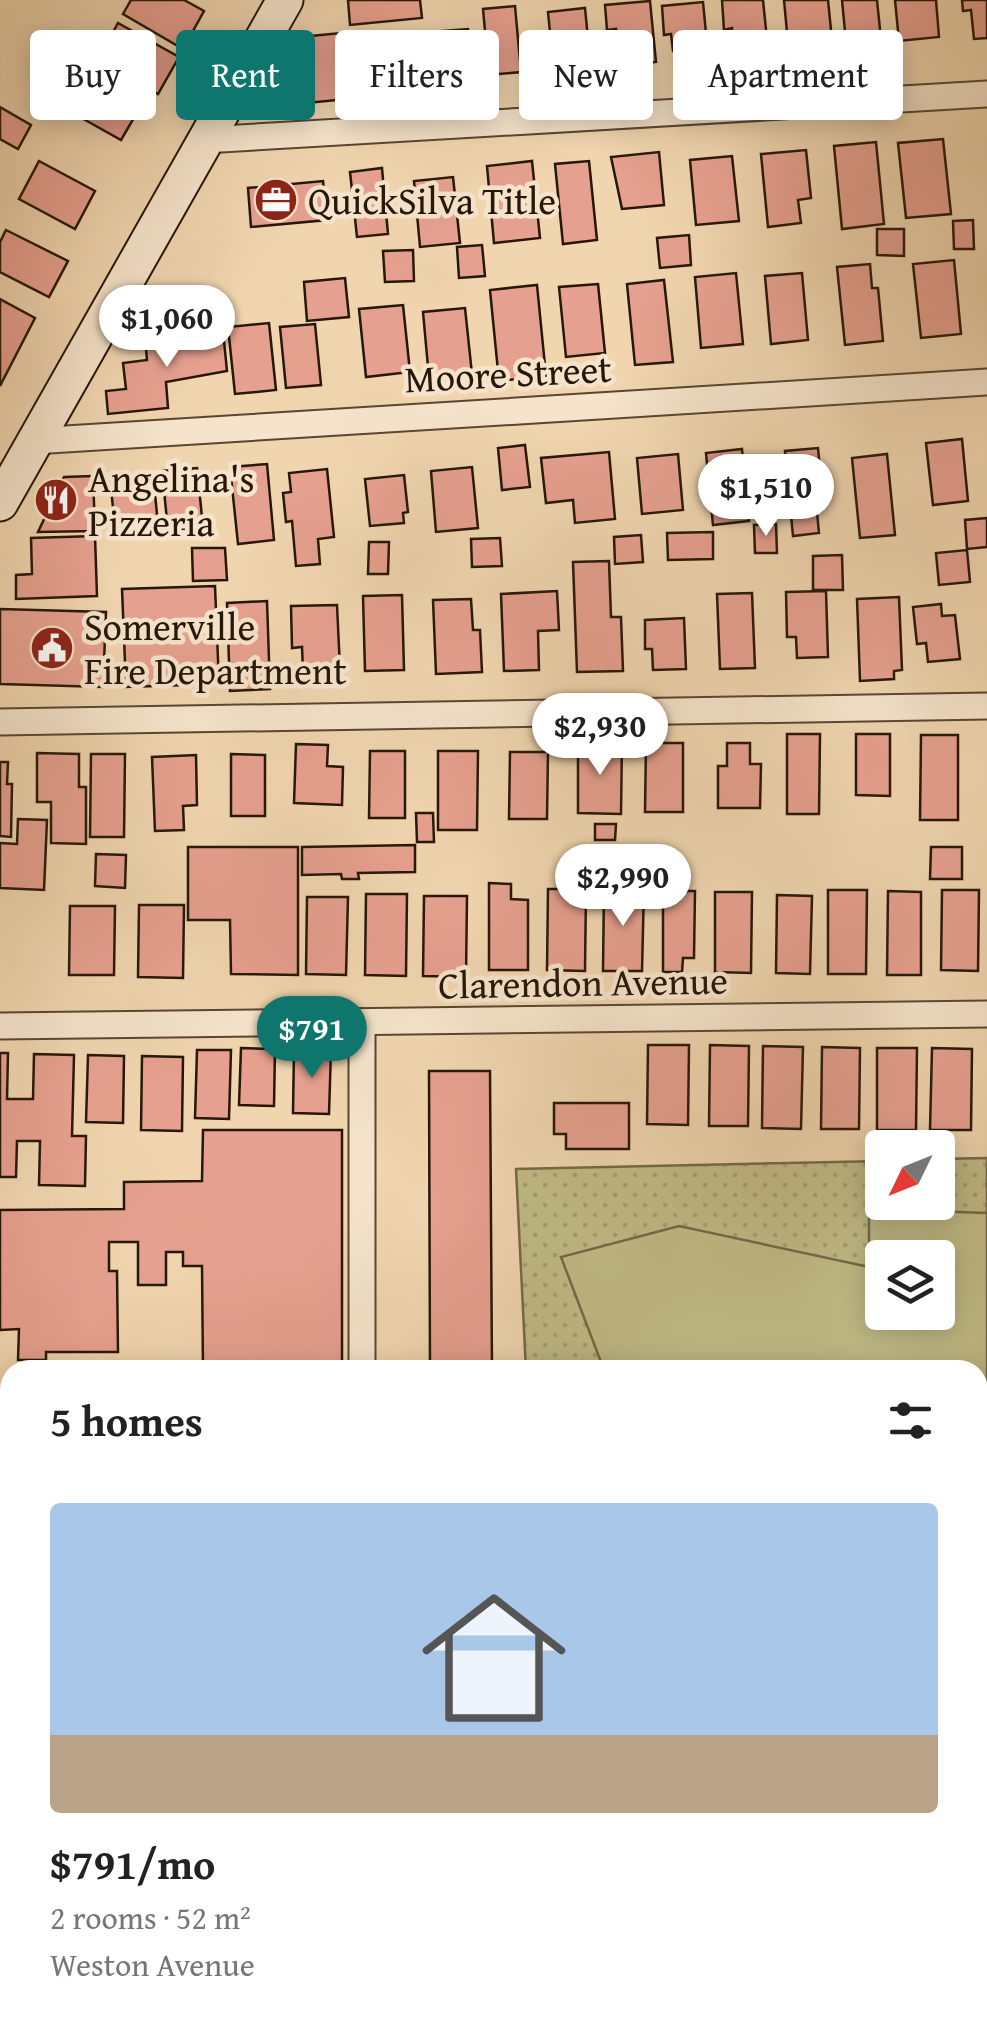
<!DOCTYPE html>
<meta charset="utf-8">
<style>
:root{--surface:#fff;--page:#f6f6f6;--text:#222;--muted:#767676;--accent:#0f766e}
body{margin:0;font-family:"Gentium Book Plus",serif;background:var(--page);color:var(--text);height:100vh;display:flex;flex-direction:column;font-size:38px;white-space:nowrap}
*{box-sizing:border-box;margin:0}
p{font-size:32px;color:var(--muted)}
.icon{flex:none;width:55px;height:55px;fill:none;stroke:currentColor;stroke-width:2;stroke-linecap:round;stroke-linejoin:round}
.map{position:relative;flex:1;overflow:hidden}
.drawer{position:absolute;left:0px;top:1360px;width:988px;height:672px;display:flex;flex-direction:column;background:var(--surface);border-radius:30px 30px 0 0;box-shadow:0 5px 25px #0003}
.drawer>*{flex:none}
.guide{position:absolute;left:30px;top:30px;width:928px;height:90px;display:flex;gap:20px}
.needle{width:65px;rotate:227deg}
.fabs{position:absolute;left:865px;top:1130px;display:grid;gap:20px}
.fabs a{display:grid;place-items:center;width:90px;height:90px;border-radius:10px;background:var(--surface);box-shadow:0 5px 25px #0003;font-size:50px}
.price{position:absolute;translate:-50% -85px;padding:0 22px;border-radius:35px;background:#fff;color:#222;font-size:32px;line-height:65px;filter:drop-shadow(0 2px 5px #0008)}
.price::after{content:'';position:absolute;left:50%;top:60px;width:30px;height:22px;margin-left:-15px;background:inherit;clip-path:polygon(0 0,100% 0,50% 100%)}
.price.active{background:var(--accent);color:#fff}
ul{padding:0;list-style:none}
li{display:grid;align-content:center;gap:20px;height:530px;padding:0 50px}
li span{display:grid;place-items:center;height:310px;border-radius:10px;color:#555}
li>.icon{margin-inline-start:auto}
span .icon{width:180px;height:180px;fill:#fffc;stroke-width:1}
li b{font-size:42px}
h2{display:flex;justify-content:space-between;align-items:center;height:120px;padding:0 50px;font-size:42px}
.pill{padding:0 35px;border-radius:10px;background:var(--surface);box-shadow:0 5px 25px #0003;font-size:35px;line-height:90px}
.pill.active{background:var(--accent);color:#fff}
.map>svg:first-child{display:block}
</style>
<div class="map">
<svg width="987" height="2031" viewBox="0 0 987 2031">
<defs>
<pattern id="grass-dots" width="8" height="8" patternUnits="userSpaceOnUse" patternTransform="scale(2.5)"><rect width="8" height="8" fill="#c0bb86"/><path d="M2 2h.1M6 6h.1" fill="none" stroke="#a5a072" stroke-width="1.8" stroke-linecap="round"/></pattern>
</defs>
<rect width="100%" height="100%" fill="#f0d5af"/>
<filter id="stains"><feTurbulence type="fractalNoise" baseFrequency=".002" numOctaves="4"/><feColorMatrix values="0 0 0 0 .2 0 0 0 0 .09 0 0 0 0 .02 0 0 0 .5 -.17"/></filter>
<radialGradient id="worn" r=".72"><stop offset=".6" stop-color="#630" stop-opacity="0"/><stop offset="1" stop-color="#630" stop-opacity=".3"/></radialGradient>
<path fill="url(#grass-dots)" stroke="#746948" stroke-width="2.5" fill-rule="evenodd" d="M987 1158V1599H978V1370H526L516 1169 882 1161V1202H938V1159ZM882 1258H938V1312H882Z"/>
<path fill="#c0bb86" stroke="#746948" stroke-width="2.5" fill-rule="evenodd" d="M869 1209 987 1213V1544L978 1547V1370H604L561 1257 679 1226 869 1267ZM882 1258H938V1312H882Z"/>
<g fill="#e6a08f" stroke="#271709" stroke-width="2.5">
<polygon points="131,0 184,0 204,11 183,49 123,14"/>
<polygon points="348,0 420,0 422,18 350,25"/>
<polygon points="722,0 763,0 768,49 743,51 743,45 733,45 732,28 724,30"/>
<polygon points="784,0 828,0 833,50 789,54"/>
<polygon points="842,0 877,0 881,39 846,42"/>
<polygon points="895,0 936,0 939,37 899,41"/>
<polygon points="962,0 987,0 987,38 974,39 971,10 963,11"/>
<polygon points="650,1 656,62 620,66 616,29 607,30 605,5"/>
<polygon points="703,2 708,54 683,57 682,51 673,51 671,34 664,35 662,6"/>
<polygon points="515,6 521,72 489,75 483,9"/>
<polygon points="585,8 590,59 553,62 548,12"/>
<polygon points="118,23 179,57 158,94 98,60"/>
<polygon points="468,29 472,71 435,75 431,32"/>
<polygon points="389,32 395,92 359,96 353,35"/>
<polygon points="341,33 348,99 275,106 311,36"/>
<polygon points="69,62 142,104 121,140 48,99"/>
<polygon points="0,107 31,125 18,149 0,139"/>
<polygon points="943,139 951,214 906,218 898,143"/>
<polygon points="876,142 884,224 842,229 834,146"/>
<polygon points="806,150 811,198 798,200 801,223 768,227 761,154"/>
<polygon points="659,152 664,205 622,209 611,157"/>
<polygon points="732,156 739,221 696,225 690,160"/>
<polygon points="39,161 95,191 75,229 19,199"/>
<polygon points="532,161 540,238 494,243 487,166"/>
<polygon points="589,161 597,240 563,244 555,164"/>
<polygon points="382,168 388,234 357,237 350,172"/>
<polygon points="453,177 460,243 420,247 414,181"/>
<polygon points="323,181 327,220 251,227 248,188"/>
<polygon points="973,220 974,249 954,249 953,221"/>
<polygon points="877,229 904,229 904,256 877,255"/>
<polygon points="6,230 68,261 49,297 0,272 0,242"/>
<polygon points="689,235 691,265 660,268 657,238"/>
<polygon points="482,245 485,276 459,278 457,247"/>
<polygon points="413,250 414,281 385,282 383,251"/>
<polygon points="954,260 961,334 921,338 913,264"/>
<polygon points="870,264 872,288 878,288 883,341 845,345 837,267"/>
<polygon points="736,273 743,344 701,348 695,277"/>
<polygon points="802,273 808,340 771,344 765,276"/>
<polygon points="345,278 349,317 307,321 304,282"/>
<polygon points="664,280 673,362 635,365 627,284"/>
<polygon points="598,284 605,353 566,357 559,287"/>
<polygon points="537,285 546,376 499,381 490,290"/>
<polygon points="0,299 35,318 0,386"/>
<polygon points="403,305 410,372 366,377 359,309"/>
<polygon points="465,308 472,374 429,378 423,312"/>
<polygon points="269,323 276,390 235,394 228,327"/>
<polygon points="315,324 321,385 286,388 280,327"/>
<polygon points="223,331 227,371 166,382 168,408 108,414 106,391 126,389 123,363 147,360 145,339"/>
<polygon points="962,439 968,501 933,505 926,443"/>
<polygon points="525,445 530,487 502,490 498,448"/>
<polygon points="818,448 823,502 816,502 819,533 793,536 785,451"/>
<polygon points="742,449 749,521 713,525 706,453"/>
<polygon points="609,452 615,519 575,523 573,500 546,503 541,458"/>
<polygon points="678,454 683,510 642,514 637,458"/>
<polygon points="887,454 895,535 860,538 852,458"/>
<polygon points="267,464 274,540 238,544 230,467"/>
<polygon points="472,467 478,528 436,532 431,471"/>
<polygon points="197,468 203,527 168,530 162,471"/>
<polygon points="327,469 334,537 318,539 320,564 296,566 292,521 286,522 283,493 291,492 289,473"/>
<polygon points="153,474 158,524 115,528 110,478"/>
<polygon points="404,475 408,512 403,513 404,523 370,526 365,479"/>
<polygon points="93,476 95,531 38,532 64,477"/>
<polygon points="987,518 987,547 967,549 965,520"/>
<polygon points="776,524 777,553 755,553 754,525"/>
<polygon points="713,532 713,559 668,560 667,533"/>
<polygon points="641,535 643,562 615,564 614,537"/>
<polygon points="95,536 97,596 16,599 16,575 32,574 31,538"/>
<polygon points="500,538 502,566 472,567 471,539"/>
<polygon points="369,542 389,542 388,574 368,574"/>
<polygon points="192,548 225,548 227,580 193,581"/>
<polygon points="967,550 970,582 939,585 936,553"/>
<polygon points="842,555 843,590 813,590 813,556"/>
<polygon points="609,561 611,617 621,617 623,671 577,672 573,562"/>
<polygon points="215,586 219,684 126,687 122,589"/>
<polygon points="557,591 559,630 538,631 539,670 504,671 501,594"/>
<polygon points="826,591 828,657 797,658 796,637 787,637 786,592"/>
<polygon points="752,593 755,668 720,669 717,594"/>
<polygon points="402,595 404,670 365,671 363,596"/>
<polygon points="899,597 902,670 894,671 894,679 860,681 857,599"/>
<polygon points="471,599 473,630 480,630 482,672 436,674 433,600"/>
<polygon points="267,601 270,689 230,691 227,603"/>
<polygon points="941,604 942,616 955,615 960,659 928,662 926,643 917,644 913,607"/>
<polygon points="337,605 340,669 303,670 302,647 292,648 291,606"/>
<polygon points="0,609 106,612 103,687 0,684"/>
<polygon points="684,618 686,669 653,670 652,649 645,649 645,620"/>
<polygon points="787,734 820,734 819,814 787,814"/>
<polygon points="856,734 890,734 890,796 856,795"/>
<polygon points="921,735 958,735 958,820 920,820"/>
<polygon points="578,742 622,742 621,814 578,813"/>
<polygon points="646,743 683,743 683,812 645,812"/>
<polygon points="727,743 750,743 750,764 761,764 760,808 718,808 718,766 727,766"/>
<polygon points="296,744 328,745 327,766 343,767 342,805 294,803"/>
<polygon points="370,751 405,751 405,818 369,818"/>
<polygon points="438,751 478,751 477,830 438,830"/>
<polygon points="510,752 548,752 547,819 509,819"/>
<polygon points="37,753 79,754 79,787 86,787 86,844 51,843 51,802 37,802"/>
<polygon points="91,754 125,754 124,837 90,837"/>
<polygon points="231,754 265,755 265,816 231,816"/>
<polygon points="196,755 197,805 183,806 184,830 155,831 152,757"/>
<polygon points="0,762 8,762 7,784 12,784 11,837 0,836"/>
<polygon points="416,813 433,813 434,842 417,842"/>
<polygon points="18,819 47,820 44,890 0,888 0,843 17,844"/>
<polygon points="595,824 616,824 615,840 595,840"/>
<polygon points="415,845 415,872 358,873 359,879 342,879 341,874 302,875 302,847"/>
<polygon points="188,847 298,847 298,975 231,974 230,920 188,920"/>
<polygon points="931,847 962,847 962,879 930,879"/>
<polygon points="96,854 126,855 125,888 95,886"/>
<polygon points="489,883 511,884 511,899 528,900 528,970 489,970"/>
<polygon points="604,887 644,887 642,971 603,971"/>
<polygon points="548,889 586,889 585,971 547,970"/>
<polygon points="828,890 867,890 866,974 828,974"/>
<polygon points="942,890 979,890 978,971 941,970"/>
<polygon points="663,891 695,891 694,958 683,958 682,972 663,972"/>
<polygon points="888,891 921,892 921,975 887,975"/>
<polygon points="715,892 752,892 751,973 715,972"/>
<polygon points="366,894 407,894 406,976 365,975"/>
<polygon points="777,895 812,896 810,974 776,973"/>
<polygon points="424,896 467,896 466,977 423,976"/>
<polygon points="307,897 348,897 346,975 306,974"/>
<polygon points="139,905 184,905 183,978 138,977"/>
<polygon points="70,906 115,906 114,975 69,975"/>
<polygon points="648,1045 689,1045 688,1125 647,1124"/>
<polygon points="710,1045 749,1046 748,1126 709,1126"/>
<polygon points="763,1046 803,1047 801,1129 762,1128"/>
<polygon points="822,1047 860,1048 859,1129 821,1129"/>
<polygon points="241,1048 275,1049 274,1106 239,1105"/>
<polygon points="877,1048 917,1048 916,1130 877,1130"/>
<polygon points="932,1048 972,1049 971,1130 930,1130"/>
<polygon points="294,1049 331,1050 329,1114 293,1113"/>
<polygon points="197,1050 231,1050 229,1119 195,1118"/>
<polygon points="0,1053 8,1053 7,1099 33,1099 34,1054 74,1055 72,1136 86,1136 85,1186 39,1185 40,1141 17,1141 16,1177 0,1177"/>
<polygon points="88,1055 124,1056 123,1123 86,1122"/>
<polygon points="142,1056 183,1057 182,1131 141,1130"/>
<polygon points="429,1071 490,1071 492,1370 430,1370"/>
<polygon points="554,1103 629,1103 629,1149 566,1149 566,1134 554,1134"/>
<polygon points="203,1130 342,1130 342,1370 203,1370 202,1266 183,1266 183,1252 166,1252 166,1285 138,1285 138,1242 109,1242 109,1271 117,1271 118,1352 46,1352 46,1360 18,1360 19,1329 0,1330 0,1210 124,1209 124,1182 202,1181"/>
<polygon points="0,1394 10,1394 10,1456 0,1458"/>
<polygon points="10,1526 10,1688 0,1691 0,1529"/>
<rect x="978" y="1611" width="9" height="87"/>
<polygon points="0,1762 10,1762 10,1806 0,1805"/>
<rect x="978" y="1785" width="9" height="82"/>
<rect x="0" y="1854" width="10" height="39"/>
<rect x="0" y="1903" width="10" height="52"/>
<polygon points="978,1958 987,1959 987,2031 954,2031 954,2022 978,2022"/>
<rect x="0" y="1971" width="10" height="46"/>
<rect x="673" y="2022" width="35" height="9"/>
<rect x="741" y="2022" width="42" height="9"/>
<rect x="814" y="2022" width="36" height="9"/>
<polygon points="889,2022 926,2022 926,2031 888,2031"/>
</g>
<g fill="none" stroke-linecap="round" stroke-linejoin="round">
<g stroke="#594632" stroke-width="29">
<g id="street">
<polyline points="204,140 987,94"/>
<polyline points="33,441 987,382"/>
<polyline points="0,722 987,706"/>
<polyline points="0,1026 987,1014"/>
<polyline points="362,1370 362,1022"/>
<polyline points="0,1488 10,1485"/>
<polyline points="0,1732 10,1732"/>
<polyline points="978,1741 987,1742"/>
</g>
</g>
<g stroke="#271709" stroke-width="39">
<polyline id="secondary" points="0,503 285,0"/>
</g>
<use href="#street" stroke="#f5e4cb" stroke-width="25"/>
<use href="#secondary" stroke="#f5e4cb" stroke-width="35"/>
</g>
<defs>
<g id="office-disc" transform="scale(2.25)"><circle r="9.5" fill="#8f2418" stroke="#f5e4cb"/><path d="M-6-3h4V-5.5h4V-3h4V5H-6ZM-1-4.5V-3h2v-1.5ZM-6 0V1H6V0Z" fill="#fff"/></g>
<g id="restaurant-disc" transform="scale(2.25)"><circle r="9.5" fill="#8f2418" stroke="#f5e4cb"/><path d="M-5-6h1v4h1v-4h1v4h1v-4h1v5L-1.5 .5V6h-2V.5L-5-1ZM5-6V6H3V1.5H1.5Q1.5-4 5-6Z" fill="#fff"/></g>
<g id="civic-disc" transform="scale(2.25)"><circle r="9.5" fill="#8f2418" stroke="#f5e4cb"/><path d="M-.6-6.5H3V-4.5H.6V-3L4-1V1h2V6H-6V1h2V-1L-.6-3ZM-1.2 2.5V6h2.4V2.5Z" fill="#fff"/></g>
</defs>
<g fill-rule="evenodd">
<use href="#office-disc" x="276" y="200"/>
<use href="#restaurant-disc" x="56" y="500"/>
<use href="#civic-disc" x="52" y="648"/>
</g>
<g text-anchor="middle" dominant-baseline="central" stroke-width="9" stroke-linejoin="round" paint-order="stroke">
<g font-size="38" fill="#271709" stroke="#f5e4cb" text-anchor="start">
<text x="308" y="200">QuickSilva Title</text>
<text x="88" y="478">Angelina's<tspan x="88" dy="44">Pizzeria</tspan></text>
<text x="84" y="626">Somerville<tspan x="84" dy="44">Fire Department</tspan></text>
</g>
<g font-size="38" fill="#271709" stroke="#f5e4cb">
<text transform="translate(508 373) rotate(-3)">Moore Street</text>
<text transform="translate(583 982) rotate(-1)">Clarendon Avenue</text>
</g>
</g>
<rect width="100%" height="100%" filter="url(#stains)"/>
<rect width="100%" height="100%" fill="url(#worn)"/>
</svg>
<div class="fabs">
<a><svg class="needle" viewBox="-14 -14 28 28"><path d="M0-13l5 13h-10z" fill="#e53935"/><path d="M0 13l5-13h-10z" fill="#767676"/></svg></a>
<a><svg class="icon" aria-label="layers" viewBox="0 0 24 24"><path d="M12 4l9 5-9 5-9-5zM3 14l9 5 9-5"/></svg></a>
</div>
<b class="price" style="left:167px;top:370px">$1,060</b>
<b class="price" style="left:766px;top:539px">$1,510</b>
<b class="price" style="left:600px;top:778px">$2,930</b>
<b class="price" style="left:623px;top:929px">$2,990</b>
<b class="price active" style="left:312px;top:1081px">$791</b>
<div class="guide">
<a class="pill">Buy</a>
<a class="pill active">Rent</a>
<a class="pill">Filters</a>
<a class="pill">New</a>
<a class="pill">Apartment</a>
</div>
<section class="drawer">
<h2>5 homes<svg class="icon" aria-label="filters" viewBox="0 0 24 24"><path d="M4 7h16M4 17h16"/><circle cx="9" cy="7" r="2"/><circle cx="15" cy="17" r="2"/></svg></h2>
<ul>
<li><span style="background:linear-gradient(#a9c7e8 75%,#b9a48a 0)"><svg class="icon" aria-label="home" viewBox="0 0 24 24"><path d="M3 11l9-7 9 7M6 9v11h12V9"/></svg></span><div><b>$791/mo</b><p>2 rooms · 52 m²</p><p>Weston Avenue</p></div></li>
</ul>
</section>
</div>
